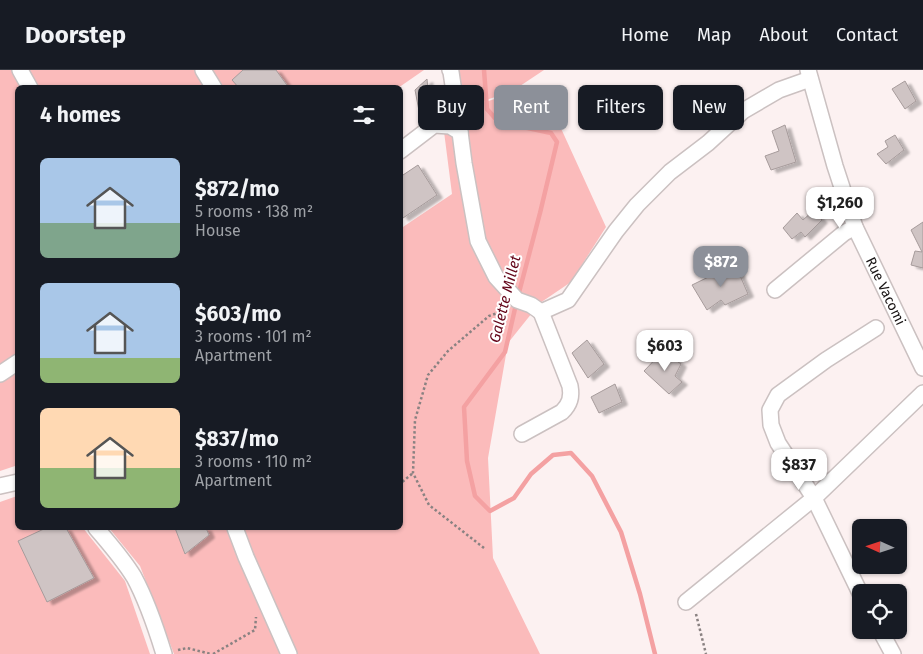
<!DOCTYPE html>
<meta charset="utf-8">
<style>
:root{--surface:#171b24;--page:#20242c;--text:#f1f3f6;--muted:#9ea1a6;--line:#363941;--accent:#8c9099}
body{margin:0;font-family:"Fira Sans",sans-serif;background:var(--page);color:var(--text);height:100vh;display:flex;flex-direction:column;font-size:19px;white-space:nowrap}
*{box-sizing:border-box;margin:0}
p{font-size:16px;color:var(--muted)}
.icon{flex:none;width:28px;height:28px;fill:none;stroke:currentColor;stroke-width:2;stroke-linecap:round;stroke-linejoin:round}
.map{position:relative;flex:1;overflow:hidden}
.side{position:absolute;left:15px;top:15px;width:388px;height:445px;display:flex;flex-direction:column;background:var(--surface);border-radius:8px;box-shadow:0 1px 4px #0004}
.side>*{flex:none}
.top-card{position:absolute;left:418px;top:15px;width:430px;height:45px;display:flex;gap:10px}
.needle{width:32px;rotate:273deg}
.fabs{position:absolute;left:852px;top:449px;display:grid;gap:10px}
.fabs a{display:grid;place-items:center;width:55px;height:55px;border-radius:8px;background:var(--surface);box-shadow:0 1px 4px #0004;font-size:25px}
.price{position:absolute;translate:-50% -42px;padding:0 11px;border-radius:10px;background:#fff;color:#222;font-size:16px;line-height:32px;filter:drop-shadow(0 1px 2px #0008)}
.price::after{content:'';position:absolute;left:50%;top:30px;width:15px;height:11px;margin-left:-8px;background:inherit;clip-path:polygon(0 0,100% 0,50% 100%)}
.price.active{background:var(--accent);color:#fff}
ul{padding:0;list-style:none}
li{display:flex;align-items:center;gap:15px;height:125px;padding:0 25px}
li span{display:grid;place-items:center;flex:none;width:140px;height:100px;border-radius:8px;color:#555}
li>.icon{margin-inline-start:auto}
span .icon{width:60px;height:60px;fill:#fffc;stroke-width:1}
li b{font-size:21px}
h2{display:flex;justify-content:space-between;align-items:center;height:60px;padding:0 25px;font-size:21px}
.chip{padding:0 18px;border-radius:8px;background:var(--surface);box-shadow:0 1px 4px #0004;font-size:18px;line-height:45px}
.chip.active{background:var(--accent);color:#fff}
header{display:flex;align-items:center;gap:30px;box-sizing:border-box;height:70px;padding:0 25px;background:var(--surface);border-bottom:1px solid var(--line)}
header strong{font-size:24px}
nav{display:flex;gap:28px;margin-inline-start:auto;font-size:18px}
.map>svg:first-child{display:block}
</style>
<header>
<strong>Doorstep</strong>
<nav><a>Home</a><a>Map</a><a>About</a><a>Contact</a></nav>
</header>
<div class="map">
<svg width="923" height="584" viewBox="0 0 923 584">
<defs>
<filter id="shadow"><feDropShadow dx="5.5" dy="3" stdDeviation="1" flood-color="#0004"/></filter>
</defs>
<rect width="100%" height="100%" fill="#fcf1f1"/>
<g fill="#fbbbbb">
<polygon points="0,0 424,0 398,18 18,18 18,395 0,401"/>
<polygon points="442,0 544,0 511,22 455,40"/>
<polygon points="510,24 530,48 554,43 606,157 571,212 540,233 508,273 488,388 493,488 540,584 174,584 140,496 109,458 400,458 400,159 452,124 442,46"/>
<polygon points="17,426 18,458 83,458 125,511 150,584 0,584 0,432"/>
</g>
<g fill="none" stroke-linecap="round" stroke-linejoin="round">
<polyline stroke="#f4a1a2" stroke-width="4.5" points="484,0 487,39 501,55 523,57 551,63 557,72 540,143 517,230 505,282 464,337 467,391 475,426 490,441 514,428 531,404 553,385 571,383 592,406 621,462 640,524 655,584"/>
</g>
<g fill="#cfc4c4" stroke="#a69b9b" filter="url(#shadow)">
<polygon points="243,0 276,0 289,18 239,18 232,10"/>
<polygon points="427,9 430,39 420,46 415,20"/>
<polygon points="905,11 916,31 905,39 892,19"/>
<polygon points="785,55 796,92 771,100 765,86 779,81 772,61"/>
<polygon points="895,65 904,80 886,94 877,84 888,77 885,71"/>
<polygon points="418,95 437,125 403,148 400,143 400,107"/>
<polygon points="813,141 822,150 805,167 801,162 792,169 783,158 797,143 803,150"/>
<polygon points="923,152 923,198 911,195 915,181 922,182 911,160"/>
<polygon points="735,194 748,224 725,235 721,230 707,240 692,215"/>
<polygon points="587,270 604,294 588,308 572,283"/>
<polygon points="663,281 681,294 675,306 682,312 669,324 644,301"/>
<polygon points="615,314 622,332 599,343 591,327"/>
<polygon points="46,458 66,458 94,508 47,532 18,471"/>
<polygon points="175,458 206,458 209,465 185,484"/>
</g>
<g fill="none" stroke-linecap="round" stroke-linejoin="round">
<g stroke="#cbc1c1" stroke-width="18">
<g id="minor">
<polyline points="20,0 30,18"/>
<polyline points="203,0 214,18"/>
<polyline points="450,0 451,2 460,62"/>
<path id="s1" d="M808 0 835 96 855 157 923 298"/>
<polyline points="400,81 434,55 450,56 460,62 464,93 478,171 496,207 517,230 531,235 541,242 568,230 616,161 637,135 670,102 708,73 743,41 779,20 810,9"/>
<polyline points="775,220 844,163 855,157"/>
<polyline points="0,304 18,292"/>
<path d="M522 364 562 342C570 334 572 327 570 316L541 242"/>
<polyline points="0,416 18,412"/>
<path d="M96 458C109 473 123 489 134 507 147 531 156 558 164 584"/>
<polyline points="235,458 246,487 289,584"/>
<polyline points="861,525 814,428 778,373 771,355 770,340 778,325 826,290 876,258"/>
<polyline points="686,532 814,428 923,323"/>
<polyline points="880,560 893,584"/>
</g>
</g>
<g stroke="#8a8282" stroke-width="2.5" stroke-dasharray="2.5 2.5" stroke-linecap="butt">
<polyline points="400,416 401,413 413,403"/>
<polyline points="484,478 429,435 413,403 415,350 428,305 448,281 489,246 506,240"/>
<polyline points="696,544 706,584"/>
<polyline points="178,580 187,578 211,584"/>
<polyline points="213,584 255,560 256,547"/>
</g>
<use href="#minor" stroke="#fff" stroke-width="15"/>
</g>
<g text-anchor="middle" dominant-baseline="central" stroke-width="4" stroke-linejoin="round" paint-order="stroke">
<g font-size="14" fill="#171313" stroke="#fff">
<text stroke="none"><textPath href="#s1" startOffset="235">Rue Vacomi</textPath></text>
</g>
<g font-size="15" font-style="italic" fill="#630418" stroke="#fff">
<text transform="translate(505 229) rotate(-76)">Galette Millet</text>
</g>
</g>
</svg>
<div class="fabs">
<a><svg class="needle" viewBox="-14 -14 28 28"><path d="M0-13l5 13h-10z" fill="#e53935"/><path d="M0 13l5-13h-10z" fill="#9ea1a6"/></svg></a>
<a><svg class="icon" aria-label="locate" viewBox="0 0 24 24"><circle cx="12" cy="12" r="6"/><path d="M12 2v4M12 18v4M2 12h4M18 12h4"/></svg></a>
</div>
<b class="price" style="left:840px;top:159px">$1,260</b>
<b class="price active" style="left:721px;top:218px">$872</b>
<b class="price" style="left:665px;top:302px">$603</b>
<b class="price" style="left:799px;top:421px">$837</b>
<div class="top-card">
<a class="chip">Buy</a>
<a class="chip active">Rent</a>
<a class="chip">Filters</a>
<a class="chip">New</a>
</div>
<section class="side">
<h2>4 homes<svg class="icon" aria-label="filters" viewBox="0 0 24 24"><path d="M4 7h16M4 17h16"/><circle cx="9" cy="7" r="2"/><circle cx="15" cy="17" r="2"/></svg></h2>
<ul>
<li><span style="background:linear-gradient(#a9c7e8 65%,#7fa58c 0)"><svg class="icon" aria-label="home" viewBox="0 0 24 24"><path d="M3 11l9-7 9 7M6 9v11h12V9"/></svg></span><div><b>$872/mo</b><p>5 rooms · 138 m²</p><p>House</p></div></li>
<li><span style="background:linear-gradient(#a9c7e8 75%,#8fb573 0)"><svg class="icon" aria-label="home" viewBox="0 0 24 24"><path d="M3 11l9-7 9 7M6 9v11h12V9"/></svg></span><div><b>$603/mo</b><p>3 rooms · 101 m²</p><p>Apartment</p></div></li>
<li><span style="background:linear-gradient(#ffd9b3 60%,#8fb573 0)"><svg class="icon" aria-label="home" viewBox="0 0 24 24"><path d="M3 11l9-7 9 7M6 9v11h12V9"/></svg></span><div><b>$837/mo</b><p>3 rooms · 110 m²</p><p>Apartment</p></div></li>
</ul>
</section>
</div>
